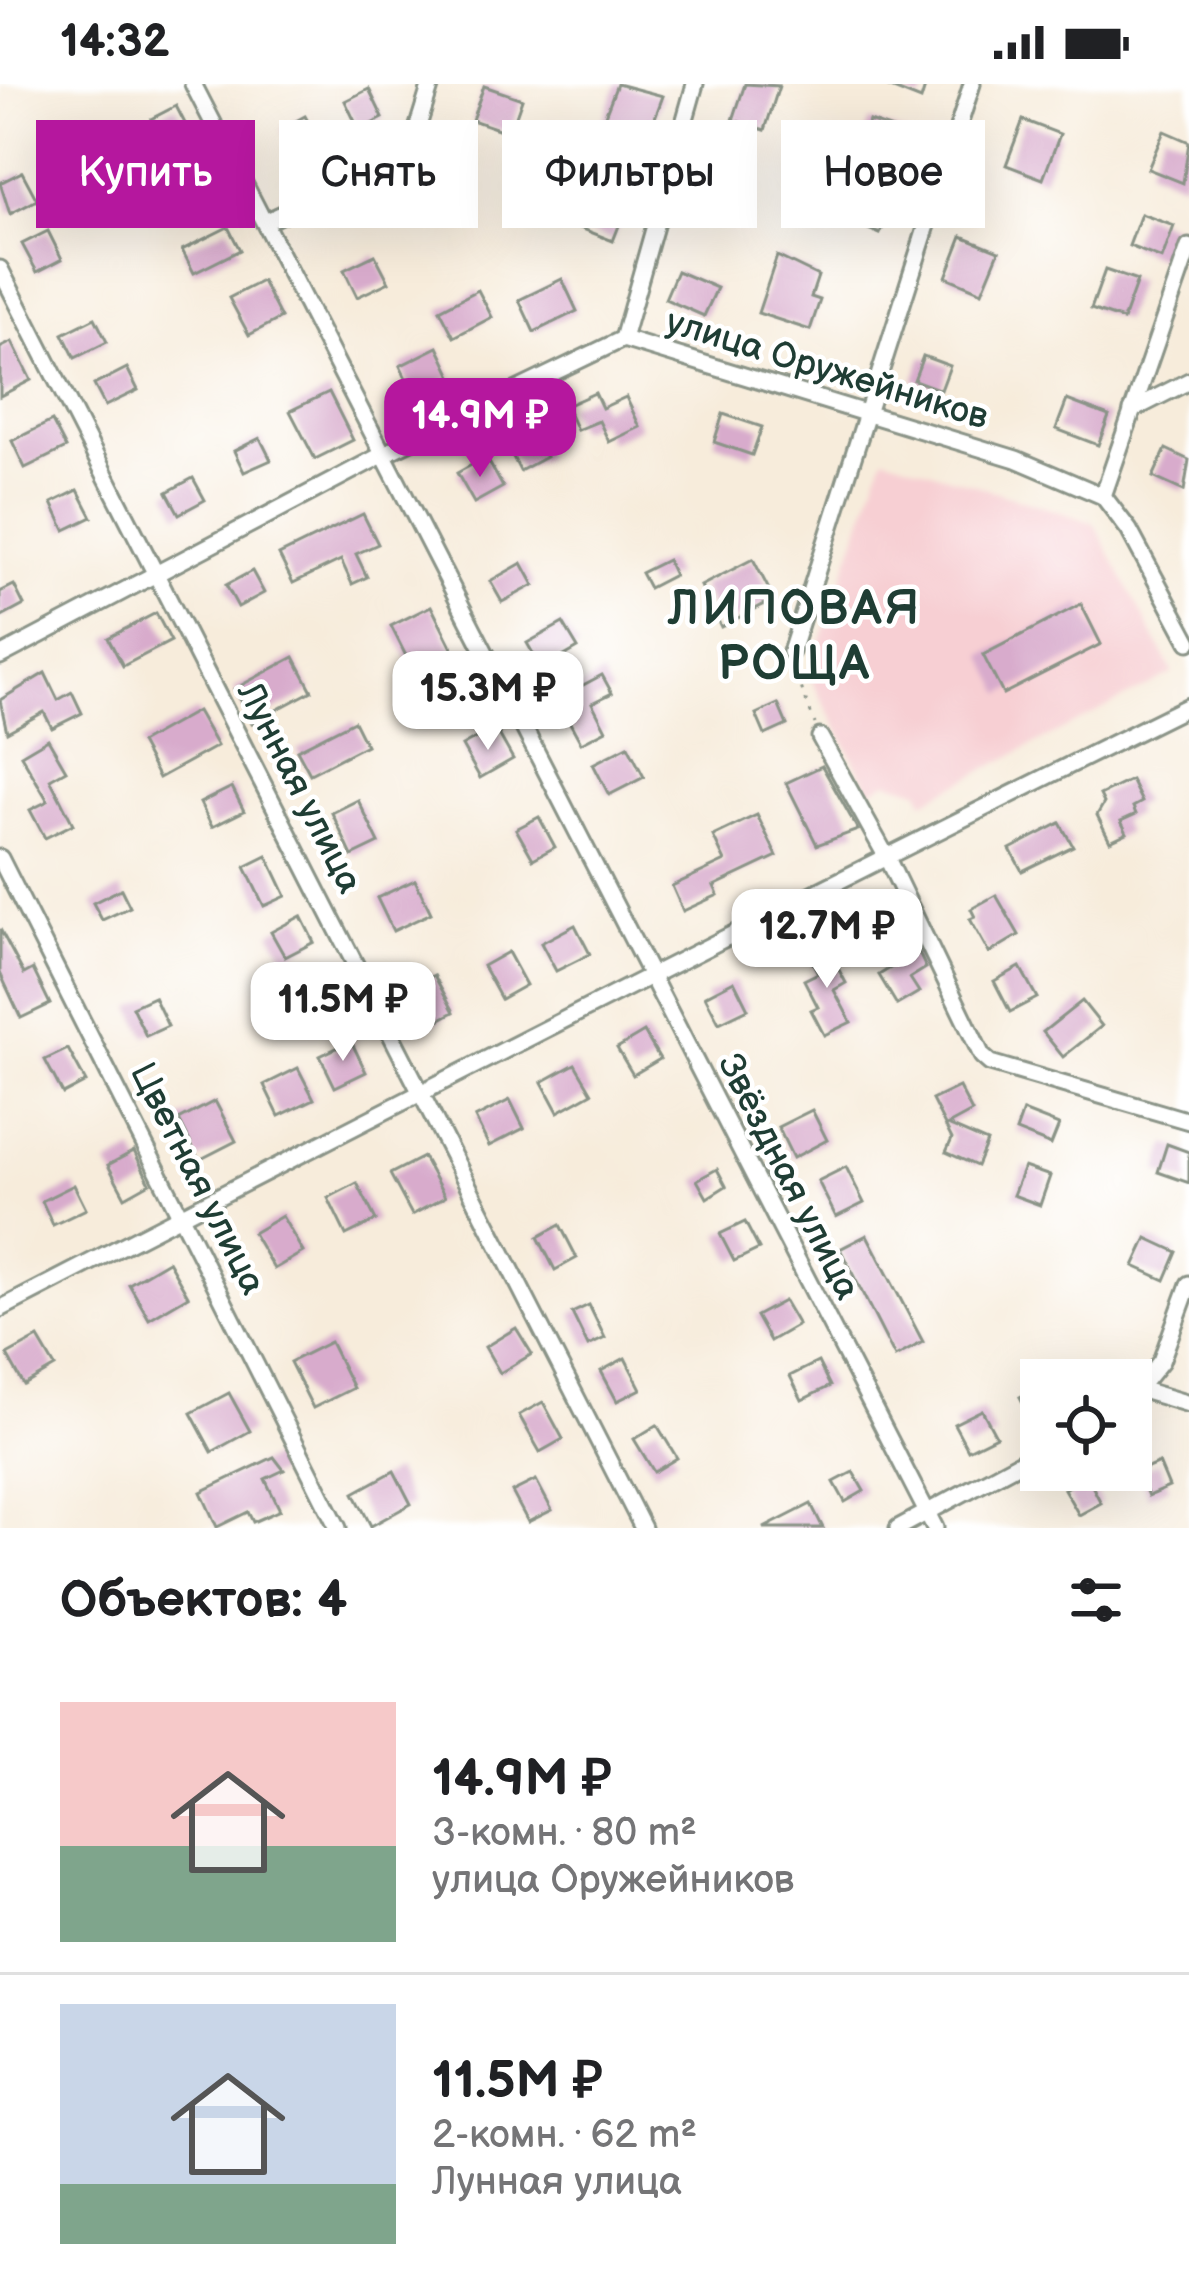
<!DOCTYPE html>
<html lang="ru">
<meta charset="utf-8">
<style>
:root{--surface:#fff;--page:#f2f2f2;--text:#202124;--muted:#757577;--line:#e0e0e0;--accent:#b5179e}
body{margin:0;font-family:"Balsamiq Sans",sans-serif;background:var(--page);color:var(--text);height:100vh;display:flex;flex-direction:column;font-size:45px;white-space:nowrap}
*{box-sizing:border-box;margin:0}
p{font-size:39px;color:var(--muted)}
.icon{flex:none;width:66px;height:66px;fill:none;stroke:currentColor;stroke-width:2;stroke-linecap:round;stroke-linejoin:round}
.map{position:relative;height:1444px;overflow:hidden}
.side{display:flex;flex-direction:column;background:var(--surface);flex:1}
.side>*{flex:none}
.banner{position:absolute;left:36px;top:36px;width:1119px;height:108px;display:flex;gap:24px}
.tools{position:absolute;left:1020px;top:1275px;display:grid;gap:24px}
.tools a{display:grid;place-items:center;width:132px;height:132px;border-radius:0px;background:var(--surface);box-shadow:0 12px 48px #0002;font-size:60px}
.price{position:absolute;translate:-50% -102px;padding:0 27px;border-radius:24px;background:#fff;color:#222;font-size:39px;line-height:78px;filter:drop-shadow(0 3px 6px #0008)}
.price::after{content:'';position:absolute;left:50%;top:72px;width:36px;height:27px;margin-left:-18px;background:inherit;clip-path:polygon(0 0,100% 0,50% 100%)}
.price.selected{background:var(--accent);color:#fff}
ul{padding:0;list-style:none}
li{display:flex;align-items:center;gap:36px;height:300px;padding:0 60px}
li+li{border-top:3px solid var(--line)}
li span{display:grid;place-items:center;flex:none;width:336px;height:240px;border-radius:0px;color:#555}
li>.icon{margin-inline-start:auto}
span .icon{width:144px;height:144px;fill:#fffc;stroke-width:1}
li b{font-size:51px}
h2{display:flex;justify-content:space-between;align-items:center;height:144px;padding:0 60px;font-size:51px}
.pill{padding:0 42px;border-radius:0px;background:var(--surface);box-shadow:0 12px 48px #0002;font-size:42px;line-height:108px}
.pill.selected{background:var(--accent);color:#fff}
.status{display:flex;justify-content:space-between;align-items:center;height:84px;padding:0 60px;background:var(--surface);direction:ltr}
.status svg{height:33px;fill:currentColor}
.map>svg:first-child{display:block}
</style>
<div class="status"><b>14:32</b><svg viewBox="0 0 49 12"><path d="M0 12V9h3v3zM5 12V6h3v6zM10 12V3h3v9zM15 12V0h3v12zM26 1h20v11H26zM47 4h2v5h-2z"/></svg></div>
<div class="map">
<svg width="1189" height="1444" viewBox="0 0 1189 1444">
<rect width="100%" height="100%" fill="#fff"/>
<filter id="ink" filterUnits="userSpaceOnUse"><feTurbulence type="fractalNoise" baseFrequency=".00833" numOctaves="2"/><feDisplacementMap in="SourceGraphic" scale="24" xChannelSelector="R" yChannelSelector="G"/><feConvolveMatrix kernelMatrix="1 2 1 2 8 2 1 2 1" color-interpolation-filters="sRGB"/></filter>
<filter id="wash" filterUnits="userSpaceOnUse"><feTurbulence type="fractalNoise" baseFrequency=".004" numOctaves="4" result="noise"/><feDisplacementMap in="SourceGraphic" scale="48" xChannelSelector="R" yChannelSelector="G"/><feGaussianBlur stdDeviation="2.7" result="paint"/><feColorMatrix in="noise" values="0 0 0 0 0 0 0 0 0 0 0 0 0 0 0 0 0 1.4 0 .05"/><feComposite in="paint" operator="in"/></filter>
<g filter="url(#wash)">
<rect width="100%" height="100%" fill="#f7ecdb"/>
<polygon fill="#f7cfd3" points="884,372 1094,439 1173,589 924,717 919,706 887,697 870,706 809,591"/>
<g id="blocks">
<g fill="#d8abcc">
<polygon points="617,0 663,12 637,82 592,65"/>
<polygon points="745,0 779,2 765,46 733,36"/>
<polygon points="881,0 926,0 921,16"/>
<polygon points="484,2 522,15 510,49 472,36"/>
<polygon points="369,5 383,34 359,46 345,17"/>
<polygon points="176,22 191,51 166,64 151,35"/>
<polygon points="305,32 320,60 296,73 281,45"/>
<polygon points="1023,36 1060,50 1043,95 1006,81"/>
<polygon points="869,37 907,50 897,79 859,67"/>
<polygon points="1164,47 1189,58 1183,99 1148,85"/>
<polygon points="718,57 748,65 737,104 708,96"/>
<polygon points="448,66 474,75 466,97 440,88"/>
<polygon points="204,76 222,108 194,123 177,91"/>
<polygon points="22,88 37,116 10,130 0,99"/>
<polygon points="854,107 892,123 880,150 842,134"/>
<polygon points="589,121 622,134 613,157 580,144"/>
<polygon points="1141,130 1174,142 1162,175 1129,162"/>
<polygon points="228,143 240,166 194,189 182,166"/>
<polygon points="48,147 62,175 37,188 22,160"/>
<polygon points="962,152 999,167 982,208 946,193"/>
<polygon points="375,171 389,198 357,213 344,186"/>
<polygon points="777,172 818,192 811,213 820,216 810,246 758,229"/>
<polygon points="1105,186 1137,197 1123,236 1091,225"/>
<polygon points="677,187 717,204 704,232 665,215"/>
<polygon points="562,195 577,227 534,248 519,216"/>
<polygon points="262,197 281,234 249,251 229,214"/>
<polygon points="478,206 492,233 454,253 440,226"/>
<polygon points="95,234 107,258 75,274 63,250"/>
<polygon points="12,258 31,296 0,312 0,264"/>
<polygon points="438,263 452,292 414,311 400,282"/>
<polygon points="923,272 950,282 941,306 914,296"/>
<polygon points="127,284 138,306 105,322 94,301"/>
<polygon points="329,308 353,356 315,375 290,327"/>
<polygon points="595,309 602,324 626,313 640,343 609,358 599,337 577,346 566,322"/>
<polygon points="1067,316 1109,332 1098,361 1056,345"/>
<polygon points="723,330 762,343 752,371 714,358"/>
<polygon points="52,337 66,364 25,384 12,357"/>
<polygon points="533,348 546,373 520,387 507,361"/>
<polygon points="260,354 271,376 244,388 234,367"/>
<polygon points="1166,365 1189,376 1184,407 1153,393"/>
<polygon points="486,373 503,403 474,419 457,389"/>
<polygon points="193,394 205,416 179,430 167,408"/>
<polygon points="78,406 92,433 65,446 52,419"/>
<polygon points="363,430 378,460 356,470 367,493 352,500 341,476 293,499 279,471"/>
<polygon points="753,475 774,515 721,543 701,502"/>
<polygon points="667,476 674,491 649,504 641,489"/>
<polygon points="522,479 534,501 502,518 490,497"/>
<polygon points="252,487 264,509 238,523 226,501"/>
<polygon points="14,501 24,521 0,534 0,508"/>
<polygon points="1081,520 1101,560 1003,610 983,571"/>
<polygon points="431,522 455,570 415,590 391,542"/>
<polygon points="156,529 171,557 123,582 108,554"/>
<polygon points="563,539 578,564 542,585 527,559"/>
<polygon points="294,573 312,607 252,639 234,605"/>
<polygon points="45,589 58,616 72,608 82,629 52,644 44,628 7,648 0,616"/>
<polygon points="602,591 612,609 592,619 606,646 581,659 557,615"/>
<polygon points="778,620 787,641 765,651 756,630"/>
<polygon points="197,627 217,662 159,694 140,659"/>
<polygon points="354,637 366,661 310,690 297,666"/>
<polygon points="495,643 513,675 480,694 462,662"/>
<polygon points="48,655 66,686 50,695 73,740 45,754 30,726 48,717 21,671"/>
<polygon points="628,662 644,693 609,711 593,680"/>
<polygon points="822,682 858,746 817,761 786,699"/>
<polygon points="1131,696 1142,718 1133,723 1136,730 1121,737 1127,749 1110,757 1097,731 1104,719 1100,711"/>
<polygon points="232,703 244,727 212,743 200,719"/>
<polygon points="358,716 379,759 352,772 332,729"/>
<polygon points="757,731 777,772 714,802 718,811 683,827 672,802 725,777 713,752"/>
<polygon points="539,733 555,763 533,775 516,745"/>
<polygon points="1060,739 1073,762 1022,787 1010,765"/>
<polygon points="267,772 286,812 264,822 245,783"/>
<polygon points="415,796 431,829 393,847 377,814"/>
<polygon points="121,805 130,823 102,836 93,819"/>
<polygon points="996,811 1019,851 989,869 970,835 975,833 971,825"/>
<polygon points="881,830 894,856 867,870 854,844"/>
<polygon points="301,832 314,858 285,873 271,848"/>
<polygon points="575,841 590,870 556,887 541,859"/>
<polygon points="0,845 24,890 33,885 50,920 21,934 0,889"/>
<polygon points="825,860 846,899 834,906 851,938 824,951 811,926 818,923 804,896 818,889 808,870"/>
<polygon points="918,867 926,884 910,894 919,908 897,921 879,891"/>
<polygon points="508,868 526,901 501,915 483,882"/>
<polygon points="1020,883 1037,914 1010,928 994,897"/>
<polygon points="434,891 454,928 426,943 406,906"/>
<polygon points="734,897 748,925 719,939 705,912"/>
<polygon points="154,913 168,942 146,952 132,923"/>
<polygon points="1082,917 1102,942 1063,973 1043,948"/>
<polygon points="644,948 660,975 633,991 617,964"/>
<polygon points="351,957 366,988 335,1003 320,972"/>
<polygon points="68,965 86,998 63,1010 45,976"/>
<polygon points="575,980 592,1009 558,1028 542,998"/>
<polygon points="298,984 314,1015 279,1032 264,1001"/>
<polygon points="959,1003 972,1028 948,1041 987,1058 977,1082 946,1068 952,1055 932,1016"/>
<polygon points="510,1016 524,1044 489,1062 475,1034"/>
<polygon points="215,1017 236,1057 199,1076 179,1036"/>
<polygon points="812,1026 827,1056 793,1074 778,1043"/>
<polygon points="1023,1027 1059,1041 1051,1061 1016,1047"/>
<polygon points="1167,1060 1189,1068 1189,1099 1158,1088"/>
<polygon points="134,1067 150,1099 125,1113 108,1081"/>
<polygon points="423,1073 445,1113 412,1131 390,1090"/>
<polygon points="846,1083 864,1119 836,1133 818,1097"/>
<polygon points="1024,1083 1050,1092 1040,1121 1013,1111"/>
<polygon points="717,1085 726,1102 707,1114 697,1096"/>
<polygon points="357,1099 376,1136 346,1151 328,1114"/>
<polygon points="74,1101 86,1125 53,1141 42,1117"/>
<polygon points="282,1132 303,1168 274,1185 253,1149"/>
<polygon points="745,1138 759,1165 734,1177 720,1150"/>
<polygon points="560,1141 577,1174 555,1186 538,1153"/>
<polygon points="867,1151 923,1258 895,1273 840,1165"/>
<polygon points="1147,1154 1177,1168 1165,1196 1134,1182"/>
<polygon points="168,1177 188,1212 149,1235 129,1200"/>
<polygon points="784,1217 798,1241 770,1257 756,1232"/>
<polygon points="589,1221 605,1254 588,1262 572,1229"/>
<polygon points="516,1244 532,1270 500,1289 485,1263"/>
<polygon points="38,1254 55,1283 24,1301 7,1271"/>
<polygon points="330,1258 353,1304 313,1324 290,1278"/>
<polygon points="625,1274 641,1305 617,1317 601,1287"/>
<polygon points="818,1278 830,1302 802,1316 790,1292"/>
<polygon points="1041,1302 1041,1353 1020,1313"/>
<polygon points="229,1309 250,1347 212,1368 191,1329"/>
<polygon points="543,1318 563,1355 540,1368 519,1331"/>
<polygon points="982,1326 996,1352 968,1366 954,1340"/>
<polygon points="657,1341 677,1374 654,1388 634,1355"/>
<polygon points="274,1373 284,1386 265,1395 280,1426 253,1438 248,1428 217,1443 201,1408"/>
<polygon points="1159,1379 1169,1403 1148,1412 1138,1388"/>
<polygon points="394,1387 411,1420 371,1442 354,1409"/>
<polygon points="853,1388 864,1407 845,1418 834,1398"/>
<polygon points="1087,1392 1101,1419 1079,1431 1064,1405"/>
<polygon points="536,1396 552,1426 528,1438 512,1408"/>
<polygon points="811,1420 823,1444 764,1444"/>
</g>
</g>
</g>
<g filter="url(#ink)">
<use href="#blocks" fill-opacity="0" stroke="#8b9488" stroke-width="3"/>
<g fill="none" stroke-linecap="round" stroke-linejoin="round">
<g stroke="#8b9488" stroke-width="21">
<g id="street">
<polyline points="193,0 935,1444"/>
<polyline points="265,138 409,71 431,0"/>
<polyline points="0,185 643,1444"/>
<polyline points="623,255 695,0"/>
<polyline points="1132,326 1189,297"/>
<polyline points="1103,412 1189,163"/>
<polyline points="791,568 972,0"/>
<polyline points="0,572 384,370 623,255 1016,375 1103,412 1129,446 1189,558"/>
<polyline points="820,653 886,772 982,972 990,979 1189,1037"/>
<polyline points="0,774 338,1444"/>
<path d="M0 1225C395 1021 791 819 1189 622"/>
<polyline points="1142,1306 1189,1320"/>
<polyline points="1131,1314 1161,1277 1189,1200"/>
<polyline points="898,1444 1041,1367"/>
</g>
</g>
<polyline stroke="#8b9488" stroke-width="3" stroke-dasharray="3 9" stroke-linecap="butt" points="793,582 815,640"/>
<use href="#street" stroke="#fff" stroke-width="15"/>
</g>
</g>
<g text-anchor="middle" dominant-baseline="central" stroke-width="9" stroke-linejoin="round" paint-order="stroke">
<g font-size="36" fill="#1f3d34" stroke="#fff">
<text transform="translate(827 286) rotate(17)">улица Оружейников</text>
<text transform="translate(299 704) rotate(63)">Лунная улица</text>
<text transform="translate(788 1093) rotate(63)">Звёздная улица</text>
<text transform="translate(197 1095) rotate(63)">Цветная улица</text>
</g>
<g font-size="48" font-weight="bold" letter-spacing="3" fill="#1f3d34" stroke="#fff">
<text x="795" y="525">ЛИПОВАЯ<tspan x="795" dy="55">РОЩА</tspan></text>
</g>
</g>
</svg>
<div class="tools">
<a><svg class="icon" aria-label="locate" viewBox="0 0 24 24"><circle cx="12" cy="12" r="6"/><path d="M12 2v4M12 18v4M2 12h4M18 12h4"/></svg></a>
</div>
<b class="price selected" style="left:480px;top:396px">14.9M ₽</b>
<b class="price" style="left:488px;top:669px">15.3M ₽</b>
<b class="price" style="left:827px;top:907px">12.7M ₽</b>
<b class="price" style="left:343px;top:980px">11.5M ₽</b>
<div class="banner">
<a class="pill selected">Купить</a>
<a class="pill">Снять</a>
<a class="pill">Фильтры</a>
<a class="pill">Новое</a>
</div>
</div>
<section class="side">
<h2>Объектов: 4<svg class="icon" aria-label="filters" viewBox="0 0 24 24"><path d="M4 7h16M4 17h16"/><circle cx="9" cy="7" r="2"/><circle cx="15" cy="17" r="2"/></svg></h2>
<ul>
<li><span style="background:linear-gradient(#f6c9c9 60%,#7fa58c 0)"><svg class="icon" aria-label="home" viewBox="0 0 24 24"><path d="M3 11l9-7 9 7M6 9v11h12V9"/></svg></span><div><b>14.9M ₽</b><p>3-комн. · 80 m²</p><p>улица Оружейников</p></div></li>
<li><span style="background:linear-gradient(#c9d6e8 75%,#7fa58c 0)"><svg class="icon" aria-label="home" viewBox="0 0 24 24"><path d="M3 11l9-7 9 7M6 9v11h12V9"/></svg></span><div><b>11.5M ₽</b><p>2-комн. · 62 m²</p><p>Лунная улица</p></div></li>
</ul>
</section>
